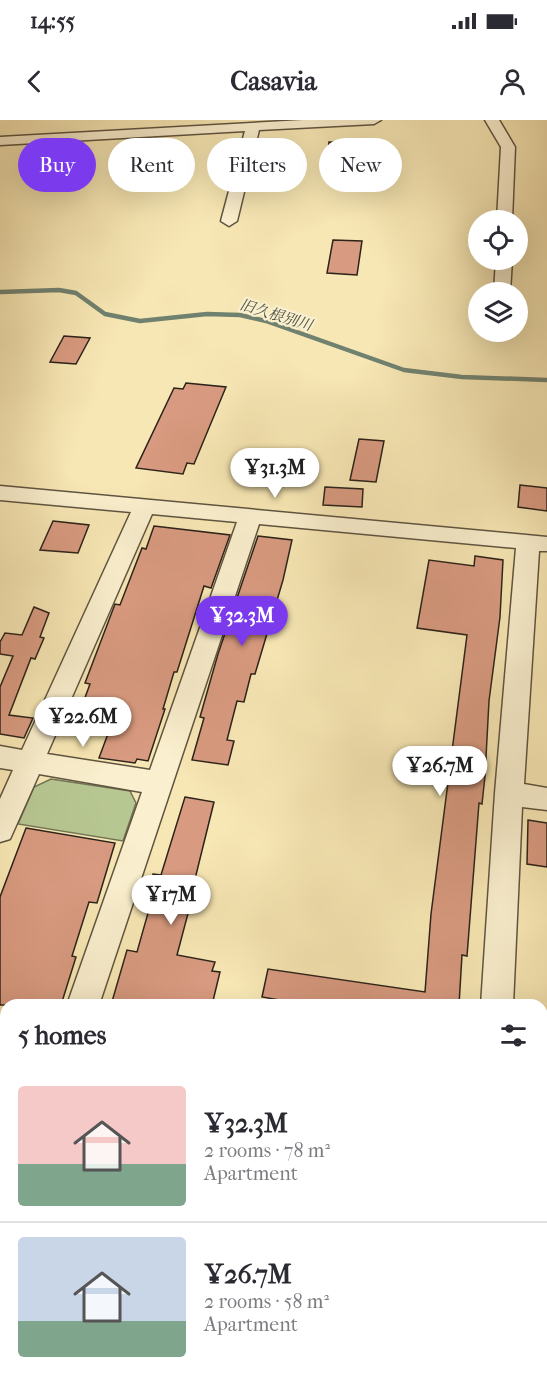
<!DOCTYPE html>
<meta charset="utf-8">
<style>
:root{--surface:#fff;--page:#f7f7f7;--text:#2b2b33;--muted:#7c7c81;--line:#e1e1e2;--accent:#7c3aed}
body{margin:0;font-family:"IM FELL French Canon","Noto Serif JP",serif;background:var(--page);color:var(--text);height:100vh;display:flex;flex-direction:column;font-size:22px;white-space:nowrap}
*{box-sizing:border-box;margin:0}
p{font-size:20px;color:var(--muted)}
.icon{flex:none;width:33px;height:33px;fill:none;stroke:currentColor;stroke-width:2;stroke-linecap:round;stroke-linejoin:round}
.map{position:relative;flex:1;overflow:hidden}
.side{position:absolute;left:0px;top:879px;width:548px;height:384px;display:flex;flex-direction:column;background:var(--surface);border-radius:18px 18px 0 0;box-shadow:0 6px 24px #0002}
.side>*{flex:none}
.banner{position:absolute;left:18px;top:18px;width:512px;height:54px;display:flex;gap:12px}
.buttons{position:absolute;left:468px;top:90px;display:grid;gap:12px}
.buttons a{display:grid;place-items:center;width:60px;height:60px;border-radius:50%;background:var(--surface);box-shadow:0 6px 24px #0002;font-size:30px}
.price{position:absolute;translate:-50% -51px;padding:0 14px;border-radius:21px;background:#fff;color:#222;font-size:20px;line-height:39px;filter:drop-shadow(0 2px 3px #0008)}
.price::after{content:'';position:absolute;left:50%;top:36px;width:18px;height:14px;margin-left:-9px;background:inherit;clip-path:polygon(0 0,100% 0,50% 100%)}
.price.on{background:var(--accent);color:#fff}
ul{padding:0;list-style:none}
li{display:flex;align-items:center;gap:18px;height:150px;padding:0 18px}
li+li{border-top:2px solid var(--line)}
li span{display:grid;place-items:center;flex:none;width:168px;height:120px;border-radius:6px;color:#555}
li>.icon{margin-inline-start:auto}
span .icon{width:72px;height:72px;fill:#fffc;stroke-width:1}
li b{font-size:26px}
h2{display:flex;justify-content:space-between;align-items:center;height:72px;padding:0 18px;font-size:26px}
.pill{padding:0 21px;border-radius:27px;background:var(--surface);box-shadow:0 6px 24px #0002;font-size:21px;line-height:54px}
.pill.on{background:var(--accent);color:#fff}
.status{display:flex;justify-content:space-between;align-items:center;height:42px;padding:0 30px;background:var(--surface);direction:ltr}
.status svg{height:16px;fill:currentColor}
header{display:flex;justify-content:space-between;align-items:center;height:78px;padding:0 18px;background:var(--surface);font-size:27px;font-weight:700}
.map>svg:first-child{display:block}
</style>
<div class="status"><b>14:55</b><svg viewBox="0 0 49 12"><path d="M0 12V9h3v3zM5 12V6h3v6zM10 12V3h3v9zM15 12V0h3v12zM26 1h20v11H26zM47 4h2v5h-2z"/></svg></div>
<header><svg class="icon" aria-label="back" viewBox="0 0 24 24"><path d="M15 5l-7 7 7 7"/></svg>Casavia<svg class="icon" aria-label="person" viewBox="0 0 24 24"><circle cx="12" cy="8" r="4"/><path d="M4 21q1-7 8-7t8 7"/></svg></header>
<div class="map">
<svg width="547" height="1263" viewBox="0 0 547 1263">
<rect width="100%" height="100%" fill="#f7e7b4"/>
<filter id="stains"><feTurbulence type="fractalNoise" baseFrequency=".00333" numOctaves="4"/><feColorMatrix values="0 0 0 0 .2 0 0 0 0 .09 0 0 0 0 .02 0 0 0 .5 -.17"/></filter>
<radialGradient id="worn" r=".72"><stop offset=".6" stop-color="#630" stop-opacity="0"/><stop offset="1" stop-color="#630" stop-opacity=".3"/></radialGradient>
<polygon fill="#b7c792" stroke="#727556" stroke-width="1.5" points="51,659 130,671 136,683 123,721 18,704 34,667"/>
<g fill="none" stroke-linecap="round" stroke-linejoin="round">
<polyline stroke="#708170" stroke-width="4.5" points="0,172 59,170 76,173 105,194 140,201 207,194 240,195 266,201 404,250 462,257 547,260"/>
<g stroke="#708170" stroke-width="9">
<polyline points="0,1228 6,1229"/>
<polyline points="136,1257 160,1263"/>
</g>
</g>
<g fill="#d89a80" stroke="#2c2319" stroke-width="1.5">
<polygon points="329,22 361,23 359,48 326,47"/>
<polygon points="333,120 362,121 357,155 327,153"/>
<polygon points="64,216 90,218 76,244 50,242"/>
<polygon points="186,263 226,267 194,344 187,343 183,354 136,348 174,268 183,269"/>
<polygon points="359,319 384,321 376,362 350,360"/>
<polygon points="520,365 547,368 547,391 518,387"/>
<polygon points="325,367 363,369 362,387 323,385"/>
<polygon points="53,401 89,405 78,433 40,430"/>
<polygon points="154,406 230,415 211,468 204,466 177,552 174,552 163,589 165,589 148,641 137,639 135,643 99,638 112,603 77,599 90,564 85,563 115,484 120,485 142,428 146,429"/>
<polygon points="258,416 292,420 283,460 255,554 251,554 244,582 237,581 227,620 234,621 228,645 192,640 204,598 200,597 218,534"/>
<polygon points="475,436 503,440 500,497 489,581 485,656 482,684 479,683 467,836 462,835 459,885 308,885 262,877 268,849 425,872 431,794 467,515 417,508 429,440 474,446"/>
<polygon points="34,487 49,493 40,517 44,518 35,539 31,538 9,595 33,598 24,618 0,614 0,567 13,536 0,534 0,522 5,513 22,515"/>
<polygon points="185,677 214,682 195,759 198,760 193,783 191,782 177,835 215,842 212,851 220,852 212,885 111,885 127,830 137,832 150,786 140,785 146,762 151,763 153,754 161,755"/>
<polygon points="528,700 547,703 547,747 527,744"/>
<polygon points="26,708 115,723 97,783 89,782 72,836 76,837 61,885 0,885 0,777"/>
</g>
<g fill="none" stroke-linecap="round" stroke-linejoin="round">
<g stroke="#5f5440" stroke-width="3">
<g id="minor">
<polygon points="303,0 381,0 374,4 259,10 237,101 229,106 221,101 245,11 0,25 0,17"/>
<polygon points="485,0 499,0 515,27 512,100 497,100 501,27"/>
<polygon points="496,140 512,140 510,172 494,172"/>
<path d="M0 366 547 417V431H539L524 664 547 668V690L522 687 513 885H481L495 673 516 428 259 404 99 885H67L142 672 39 654 10 719 0 722V679L13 650 0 648V626L22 630 131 392 0 380ZM152 394 237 402 150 650 47 634Z"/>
<polygon points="0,1073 6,1075 6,1113 0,1111"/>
</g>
</g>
<use href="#minor" fill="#faefce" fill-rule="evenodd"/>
</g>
<g text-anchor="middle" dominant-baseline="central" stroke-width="4.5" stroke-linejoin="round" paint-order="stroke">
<g font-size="15" font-style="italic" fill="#4e5244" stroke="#faefce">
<text transform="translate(276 195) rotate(17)">旧久根別川</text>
</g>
</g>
<rect width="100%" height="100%" filter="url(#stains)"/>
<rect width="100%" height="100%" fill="url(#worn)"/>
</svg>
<div class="buttons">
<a><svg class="icon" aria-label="locate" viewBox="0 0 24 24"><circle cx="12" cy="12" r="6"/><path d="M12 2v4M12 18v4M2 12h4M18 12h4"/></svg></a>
<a><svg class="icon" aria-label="layers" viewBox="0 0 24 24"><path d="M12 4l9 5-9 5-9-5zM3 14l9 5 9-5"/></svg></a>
</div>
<b class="price" style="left:275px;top:379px">¥31.3M</b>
<b class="price on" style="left:242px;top:527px">¥32.3M</b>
<b class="price" style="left:83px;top:628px">¥22.6M</b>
<b class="price" style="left:440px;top:677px">¥26.7M</b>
<b class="price" style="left:171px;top:806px">¥17M</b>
<div class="banner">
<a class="pill on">Buy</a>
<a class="pill">Rent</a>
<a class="pill">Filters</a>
<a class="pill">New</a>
</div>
<section class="side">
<h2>5 homes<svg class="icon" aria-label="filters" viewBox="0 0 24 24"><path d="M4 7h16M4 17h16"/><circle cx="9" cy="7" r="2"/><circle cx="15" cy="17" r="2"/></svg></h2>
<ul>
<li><span style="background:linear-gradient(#f6c9c9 65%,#7fa58c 0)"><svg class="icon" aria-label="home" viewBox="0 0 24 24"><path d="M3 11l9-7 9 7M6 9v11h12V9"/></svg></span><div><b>¥32.3M</b><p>2 rooms · 78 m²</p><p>Apartment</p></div></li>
<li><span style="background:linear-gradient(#c9d6e8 70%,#7fa58c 0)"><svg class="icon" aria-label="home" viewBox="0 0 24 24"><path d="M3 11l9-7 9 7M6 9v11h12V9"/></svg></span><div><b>¥26.7M</b><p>2 rooms · 58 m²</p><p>Apartment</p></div></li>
</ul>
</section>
</div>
